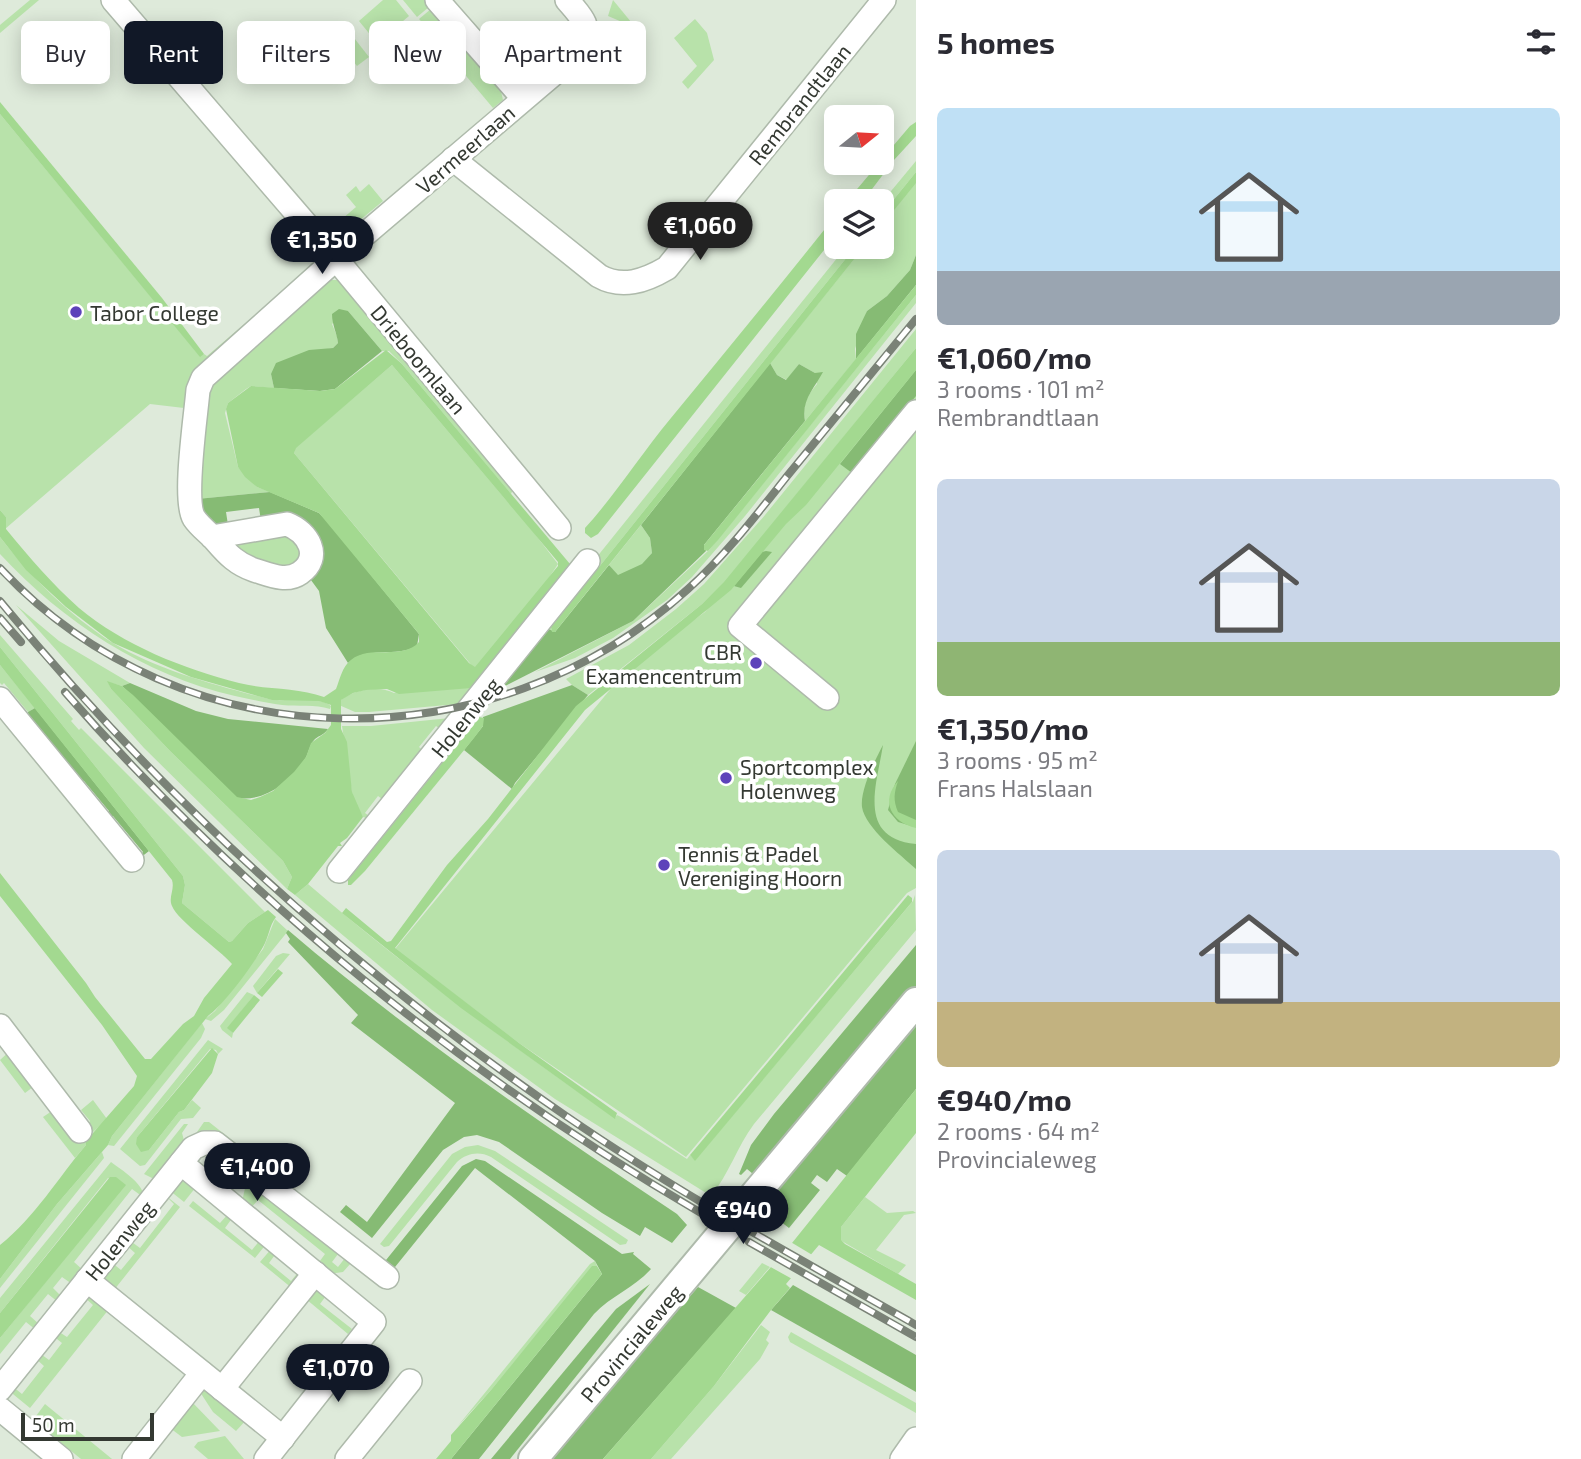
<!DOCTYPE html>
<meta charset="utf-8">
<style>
:root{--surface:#fff;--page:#f7f7f7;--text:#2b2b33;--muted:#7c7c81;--accent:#111827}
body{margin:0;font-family:"Exo 2",sans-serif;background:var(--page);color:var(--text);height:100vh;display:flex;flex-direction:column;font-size:26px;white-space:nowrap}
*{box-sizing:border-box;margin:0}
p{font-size:23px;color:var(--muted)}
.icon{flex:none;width:38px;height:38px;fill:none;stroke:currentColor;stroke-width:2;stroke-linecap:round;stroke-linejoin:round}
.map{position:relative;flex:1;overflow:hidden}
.details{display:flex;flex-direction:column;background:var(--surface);width:665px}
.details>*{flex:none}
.hud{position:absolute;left:21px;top:21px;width:665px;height:63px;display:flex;gap:14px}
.needle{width:46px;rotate:72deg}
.buttons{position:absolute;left:824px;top:105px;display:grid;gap:14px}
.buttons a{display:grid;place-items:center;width:70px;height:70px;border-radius:10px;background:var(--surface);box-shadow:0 4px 18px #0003;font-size:35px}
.scale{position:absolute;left:21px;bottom:18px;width:133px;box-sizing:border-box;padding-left:7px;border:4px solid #343932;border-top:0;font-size:19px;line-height:24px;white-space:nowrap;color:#343932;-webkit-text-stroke:5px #fff;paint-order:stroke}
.price{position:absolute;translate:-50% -60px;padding:0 16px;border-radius:24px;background:var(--accent);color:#fff;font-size:23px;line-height:46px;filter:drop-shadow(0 2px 4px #0008)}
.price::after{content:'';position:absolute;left:50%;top:42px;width:21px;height:16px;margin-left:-10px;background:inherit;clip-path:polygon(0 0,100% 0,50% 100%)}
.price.current{background:#222;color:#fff}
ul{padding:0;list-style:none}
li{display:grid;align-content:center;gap:14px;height:371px;padding:0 21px}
li span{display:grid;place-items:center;height:217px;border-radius:10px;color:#555}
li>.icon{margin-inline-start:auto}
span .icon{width:126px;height:126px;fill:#fffc;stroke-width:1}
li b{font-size:30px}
h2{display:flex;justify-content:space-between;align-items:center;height:84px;padding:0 21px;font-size:30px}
.tag{padding:0 24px;border-radius:10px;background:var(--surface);box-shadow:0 4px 18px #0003;font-size:24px;line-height:63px}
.tag.current{background:var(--accent);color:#fff}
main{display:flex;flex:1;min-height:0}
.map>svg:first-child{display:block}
</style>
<main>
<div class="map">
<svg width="916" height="1459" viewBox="0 0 916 1459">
<rect width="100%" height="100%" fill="#deeada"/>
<g fill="#b8e2aa">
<polygon points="30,0 39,0 0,33 0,25"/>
<polygon points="383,0 396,0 409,16 377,43 359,21"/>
<polygon points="403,0 424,0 429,7 417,17"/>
<polygon points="613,0 636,28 608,16"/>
<polygon points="431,9 458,39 445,49 419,19"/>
<polygon points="695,19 707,33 714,60 688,89 682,82 697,66 674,38"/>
<polygon points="351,34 369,57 357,66 340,45"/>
<polygon points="494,40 530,81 519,80 506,67 505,56 492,42"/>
<polygon points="460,41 500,87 503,100 493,108 446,52"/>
<polygon points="0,114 200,356 204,354 207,356 311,267 186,393 184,408 150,404 5,529 6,517 0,510"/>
<polygon points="916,161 916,172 882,214 882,202"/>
<path d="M916 181V255L910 270 887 296 867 311 855 349 856 359 805 421C802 405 807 396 817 384L815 373 799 364 787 380 777 375 770 363 864 247H882V225Z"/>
<polygon points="369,184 383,201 347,231 337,230 332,224 339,217 342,219 356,207 346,195 356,186 360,192"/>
<polygon points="846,247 855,247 551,627 552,632 544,627 588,568"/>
<polygon points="331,280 339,280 407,358 514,487 511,494 402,364 389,351 382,351 348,311 332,324 337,336 338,343 333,348 322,350 271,374 274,388 251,386 246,389 228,403 225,413 238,467 257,487 270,492 197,499 207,387 324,283"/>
<polygon points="916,295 916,303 745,516 692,577 667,600 613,638 575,658 535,672 633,621 709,550"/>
<polygon points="916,329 916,348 725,582 702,604 588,695 572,685 566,679 629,645 676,609 704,584 765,515"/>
<polygon points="916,357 916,888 907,893 686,1157 519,1043 395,949 628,668 705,612"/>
<path d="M392 365 506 500 514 507 558 564 473 693 466 696 458 704 369 712H355L339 705 341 700C353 690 379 685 394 693L473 667 294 453 295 448Z"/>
<polygon points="641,525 650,538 652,553 642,565 618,576 609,565"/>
<polygon points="283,531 300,540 302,559 285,571 238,552 238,546 242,539"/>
<path d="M0 537C32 578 69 615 113 643 154 668 208 683 253 695 260 696 267 699 274 700 292 701 318 696 331 706L330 709C315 704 298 707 282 705 266 703 250 699 235 696 144 675 63 622 0 554Z"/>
<polygon points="16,605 59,641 130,683 122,686 108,682 111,689 170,751 283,861 292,877 287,889 144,748"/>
<polygon points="0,635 73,719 71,721 79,730 81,728 265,912 248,923 232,941 229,942 182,903 185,885 183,876 0,647"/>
<polygon points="0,665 35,708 28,712 4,683 2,685 0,683"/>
<polygon points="460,717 446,733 436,726 419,747 428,755 389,804 378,796 365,813 376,821 363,817 353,799 342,726 371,726"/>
<path d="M308 884C406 968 509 1044 615 1118L617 1115 621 1117 687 1159 690 1155 695 1160 913 901 915 895 916 930 754 1124C737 1147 729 1174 711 1196L555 1099 432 1010 295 895Z"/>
<polygon points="275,919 288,931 224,1010 211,1021 205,1019 215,1011 263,949"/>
<polygon points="283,953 290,954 257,993 253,986 276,956"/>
<polygon points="247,992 254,995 228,1028 233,1033 232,1038 222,1030 220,1026"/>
<polygon points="202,1023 205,1029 201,1038 114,1146 108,1145 112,1136"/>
<polygon points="208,1040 223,1049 218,1054 216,1050 210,1049 137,1137 149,1150 179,1112 184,1110 192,1100 201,1108 193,1118 181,1119 145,1165 140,1166 120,1149"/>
<polygon points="11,1050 37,1084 25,1093 0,1060"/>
<polygon points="93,1100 107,1119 93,1132 89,1123 90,1121 81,1110"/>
<polygon points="52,1111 87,1140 86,1145 75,1158 43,1117"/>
<path d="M204 1122H209L247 1152C228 1149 220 1133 197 1132Z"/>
<polygon points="184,1124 188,1124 182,1133 185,1144 157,1177 152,1178 144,1174"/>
<path d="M478 1145 495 1151 628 1240 626 1244 620 1245 491 1157C479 1151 467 1153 457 1162L389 1246 384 1247 380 1244 452 1154 465 1147Z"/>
<polygon points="102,1152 104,1158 0,1288 0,1279 57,1204"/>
<polygon points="217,1154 341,1250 332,1262 338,1267 345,1258 351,1263 343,1272 329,1274 317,1265 325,1254 258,1200 249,1210 242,1202 245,1188 234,1179 221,1184 202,1173"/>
<polygon points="268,1159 288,1175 281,1184 264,1170"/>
<path d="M111 1162C123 1171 140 1181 144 1195L143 1197 132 1189 74 1262 84 1271 72 1284 62 1277 53 1288 62 1297 58 1302 48 1294 30 1316 40 1325 36 1330 26 1322 0 1354V1338L122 1188 120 1183 108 1178 0 1313V1298Z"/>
<polygon points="186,1181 196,1187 184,1202 169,1190 180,1182"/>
<polygon points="165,1195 180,1207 114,1290 98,1278 111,1262 121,1270 135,1253 125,1244 129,1240 140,1248 174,1204"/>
<polygon points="865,1197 887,1213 913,1211 916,1213 904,1215 876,1250 906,1265 898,1274 840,1240 841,1227"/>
<polygon points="193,1201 220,1223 229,1213 233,1217 225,1228 252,1250 261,1239 267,1243 255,1258 189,1206"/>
<polygon points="272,1248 277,1252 269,1263 291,1281 300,1270 304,1274 293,1289 260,1262"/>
<polygon points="595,1261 597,1266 594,1266 491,1390 457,1427 590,1264"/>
<polygon points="762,1263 770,1267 746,1295 739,1291"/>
<polygon points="318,1284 328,1293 320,1304 352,1329 348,1334 306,1299"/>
<polygon points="87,1291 109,1309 30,1408 8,1390 12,1386 22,1394 44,1366 34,1357 38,1352 49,1360 62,1343 52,1335 56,1330 67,1337 93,1305 83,1296"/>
<polygon points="761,1325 770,1332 766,1340 769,1343 760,1359 671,1459 651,1459 714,1386"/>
<polygon points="791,1332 916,1403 916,1413 790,1342 788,1337"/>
<polygon points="204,1385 247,1419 236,1431 213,1412 200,1392"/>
<polygon points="192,1402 220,1431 182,1437 170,1428"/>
<polygon points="45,1404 112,1459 81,1459 33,1420"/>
<polygon points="225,1436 244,1459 208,1459 194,1447 198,1442"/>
</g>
<g fill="#86bb74">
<polygon points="916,255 916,285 856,359 856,334 867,311 887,296 910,270"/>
<path d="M339 309 348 311 382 351 335 389 320 391 274 388 271 374 276 363 309 350 333 348 338 343C337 333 332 325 332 314Z"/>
<path d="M770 363 777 375 786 380 799 364 815 373 823 372C814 389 801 400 805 421L704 545 706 551 633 621 497 690 544 627 555 632 609 565 618 575 642 564 652 553 650 538 641 525Z"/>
<polygon points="916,370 916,396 852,473 840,464"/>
<path d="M270 492 319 513 327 521 419 634 417 646C396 658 368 645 348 663L326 628 319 591 308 576 317 555 261 521 259 508 226 512 228 525 219 526 207 522 197 499Z"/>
<polygon points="766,551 772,552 741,588 734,586 762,552"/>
<path d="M130 683 196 711 228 719 328 729C324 735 320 735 315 739 309 745 309 753 305 759 290 782 265 802 237 798L122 686Z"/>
<polygon points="572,685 588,695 515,783 512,789 464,750 483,726 483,717"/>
<polygon points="35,708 149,851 140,858 139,856 143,852 113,816 110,818 107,813 109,811 84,781 75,779 29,723 28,712"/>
<polygon points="916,741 916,827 915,827 898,822 888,810 895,784"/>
<path d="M883 745C877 784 856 838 916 844V869C901 855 865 828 862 807 860 790 875 760 883 745Z"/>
<path d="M288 930C411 1035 543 1125 677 1214L687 1225 672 1243 645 1227 640 1236 602 1213 499 1142 477 1135 464 1137 443 1150 372 1238 340 1212 346 1205 367 1222 455 1103 351 1023 358 1015 288 942 290 939 286 933Z"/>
<polygon points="916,945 916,988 753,1174 747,1169 741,1175 739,1174 751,1145 774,1114"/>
<polygon points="916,1026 916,1089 847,1176 837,1169 827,1182 817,1175 811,1183 820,1190 789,1228 772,1215 762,1226 752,1220 814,1139"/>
<path d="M476 1159 485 1161 622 1254 634 1252 633 1254 651 1269C635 1287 611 1296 594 1314L479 1459H451L602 1274 595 1261 475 1168 391 1272 382 1265 462 1166Z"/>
<polygon points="650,1284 510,1459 491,1459 616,1309"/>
<polygon points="793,1285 916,1355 916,1392 771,1310"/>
<polygon points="698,1287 736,1308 603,1459 550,1459"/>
</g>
<g fill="#a3d990" fill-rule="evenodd">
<polygon points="0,102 162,298 204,354 200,357 0,114"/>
<polygon points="916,122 916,136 894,160 863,201 847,201 879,163 882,163 882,159 910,126"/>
<polygon points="916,172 916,183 882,225 882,214"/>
<path d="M836 215V235L598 534 591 538 585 533V528C616 494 641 454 671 418 726 351 782 283 836 215Z"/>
<polygon points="855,247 864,247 555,632 552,632 551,627"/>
<polygon points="916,285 916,295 718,540 708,551 704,550 704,545"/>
<polygon points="916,348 916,370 806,505 786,524 731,590 585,710 395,948 519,1043 617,1113 615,1119 461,1008 342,913 346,908 387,942 391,941 447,865 488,819 576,706 702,604 724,582"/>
<path d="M386 350 402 364 570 564 571 568 480 685 471 688 399 694 387 689 366 690 353 693 341 700V729L347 742 352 792 363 817 347 838 340 843 342 846H338L308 884 295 895 287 889 292 877 283 861 170 751 111 689 107 681 122 686 133 695 237 797 251 800 260 797 273 791 294 772 306 757 311 743 325 733 331 725V705L319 701 272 700 191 677 113 643 66 607 26 570 0 537V510L6 517V529C29 557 52 584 79 608 123 645 184 669 239 683 267 690 298 687 324 697L336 689C340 679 342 667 351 660 370 644 402 661 419 642V634L319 513 257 487 245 477 238 467 226 409 228 403 251 386 320 391 335 389ZM392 365 558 562V566L475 667 469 663 294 453 296 448Z"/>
<path d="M0 647 183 876 185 885 182 903 229 942 232 941 248 923 268 910 276 917C269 926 269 937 263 947 254 964 223 1006 208 1016L112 1136 108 1145 57 1204 0 1279V1245C35 1217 58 1178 86 1145V1141L134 1086 137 1076 102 1025 0 896V873L86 983 95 997 145 1059H151L183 1024 194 1016 204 998 232 964C219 949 178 921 172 906 168 897 175 890 172 880L0 665Z"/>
<polygon points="479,717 484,718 483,726 474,738 365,871 351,885 348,885 348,880"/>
<path d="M898 781C894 793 893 800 898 812L916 820V828C891 822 880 801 898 781Z"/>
<polygon points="908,895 912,898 912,902 695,1161 690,1155"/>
<polygon points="278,969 283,973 262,997 257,993"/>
<polygon points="254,995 260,1000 233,1033 227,1028"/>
<polygon points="212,1048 218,1054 212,1073 184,1110 179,1112 149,1150 141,1152 136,1144 137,1137"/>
<polygon points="916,1089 916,1133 841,1227 841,1240 845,1244 916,1284 916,1300 819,1245 786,1284 790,1288 771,1310 714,1386 651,1459 603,1459 792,1243"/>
<polygon points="110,1177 116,1177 126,1185 0,1338 0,1313"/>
<polygon points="592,1266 597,1266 602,1274 451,1459 436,1459 451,1441 451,1435 491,1390"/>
</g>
<polygon fill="#deeada" points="789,1241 814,1256 794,1280 767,1265"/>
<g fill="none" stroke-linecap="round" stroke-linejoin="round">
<g stroke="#aebaab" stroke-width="26">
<g id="minor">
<polyline points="113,0 336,259 559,528"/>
<polyline points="437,0 523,98"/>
<path d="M453 159 599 276C622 289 645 281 667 268L884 0"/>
<path d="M212 537 287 524C308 532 323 557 300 573 286 583 268 574 254 570 237 564 228 555 216 541 209 533 200 527 194 518 183 500 196 415 198 390L203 378 336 259 584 48C592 26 581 16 567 0"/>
<polyline points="827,698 740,626 916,412"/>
<polyline points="0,699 132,860"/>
<polyline points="339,871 588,561"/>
<polyline points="0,1026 80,1131"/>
<polyline points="181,1163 374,1322 266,1459"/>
<polyline points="87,1280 283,1438"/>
<polyline points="0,1389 193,1148 204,1143 215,1143 387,1277"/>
<polyline points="222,1389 315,1273"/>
<polyline points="0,1409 61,1459"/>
<polyline points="134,1459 202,1373"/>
<polyline points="347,1459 410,1381"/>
<polyline points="902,1459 916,1439"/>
</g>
</g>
<g stroke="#aebaab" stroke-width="32">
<polyline id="major" points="533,1459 916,1002"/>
</g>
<use href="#minor" stroke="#fff" stroke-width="23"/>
<use href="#major" stroke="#fff" stroke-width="28"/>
<g stroke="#7a8277" stroke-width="8">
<g id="rail">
<path d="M0 568C182 763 493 767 688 589 726 555 757 514 788 475 831 423 873 371 916 319"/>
<path d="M0 601C163 800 354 971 566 1116 678 1193 798 1258 916 1325"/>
<polyline points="0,618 21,642"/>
<path d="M65 692C245 898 464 1075 701 1213"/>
<polyline points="749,1242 916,1337"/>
</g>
</g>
<use href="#rail" stroke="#fff" stroke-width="5" stroke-dasharray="16" stroke-linecap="butt"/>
</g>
<g fill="#5d42ba" stroke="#fff" stroke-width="2.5">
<circle cx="76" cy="312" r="7"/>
<circle cx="756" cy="663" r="7"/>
<circle cx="726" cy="778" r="7"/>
<circle cx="664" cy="865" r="7"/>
</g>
<g text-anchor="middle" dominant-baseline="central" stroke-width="7" stroke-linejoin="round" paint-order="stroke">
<g font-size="21" fill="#343932" stroke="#fff">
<text transform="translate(799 104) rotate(-51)">Rembrandtlaan</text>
<text transform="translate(465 149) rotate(-41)">Vermeerlaan</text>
<text transform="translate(419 359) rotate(50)">Drieboomlaan</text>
<text transform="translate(465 717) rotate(-51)">Holenweg</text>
<text transform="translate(119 1240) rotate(-51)">Holenweg</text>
<text transform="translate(631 1343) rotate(-50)">Provincialeweg</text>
</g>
<g font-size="21" fill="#343932" stroke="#fff" text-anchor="start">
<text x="90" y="312">Tabor College</text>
<text x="742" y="651" text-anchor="end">CBR<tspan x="742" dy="24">Examencentrum</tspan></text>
<text x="740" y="766">Sportcomplex<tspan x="740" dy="24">Holenweg</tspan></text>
<text x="678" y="853">Tennis &amp; Padel<tspan x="678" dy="24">Vereniging Hoorn</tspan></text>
</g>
</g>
</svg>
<div class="buttons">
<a><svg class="needle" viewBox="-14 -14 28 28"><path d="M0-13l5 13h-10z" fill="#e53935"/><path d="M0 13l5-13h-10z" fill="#7c7c81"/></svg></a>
<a><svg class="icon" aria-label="layers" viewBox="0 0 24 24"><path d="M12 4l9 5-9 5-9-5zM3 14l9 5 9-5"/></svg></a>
</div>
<div class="scale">50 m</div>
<b class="price current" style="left:700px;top:262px">€1,060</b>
<b class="price" style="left:322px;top:276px">€1,350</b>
<b class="price" style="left:257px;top:1203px">€1,400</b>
<b class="price" style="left:743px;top:1246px">€940</b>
<b class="price" style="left:338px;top:1404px">€1,070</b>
<div class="hud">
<a class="tag">Buy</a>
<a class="tag current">Rent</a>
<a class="tag">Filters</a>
<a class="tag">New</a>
<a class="tag">Apartment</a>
</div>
</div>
<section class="details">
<h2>5 homes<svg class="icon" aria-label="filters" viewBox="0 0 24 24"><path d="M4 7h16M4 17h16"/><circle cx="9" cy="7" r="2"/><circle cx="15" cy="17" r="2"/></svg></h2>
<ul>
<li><span style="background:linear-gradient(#bfe0f5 75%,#9aa5b1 0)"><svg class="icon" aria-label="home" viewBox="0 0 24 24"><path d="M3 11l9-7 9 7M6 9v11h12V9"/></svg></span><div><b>€1,060/mo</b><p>3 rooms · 101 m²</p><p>Rembrandtlaan</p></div></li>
<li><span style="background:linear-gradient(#c9d6e8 75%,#8fb573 0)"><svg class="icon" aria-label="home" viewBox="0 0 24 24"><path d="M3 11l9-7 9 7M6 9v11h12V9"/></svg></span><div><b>€1,350/mo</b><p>3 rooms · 95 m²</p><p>Frans Halslaan</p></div></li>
<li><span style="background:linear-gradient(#c9d6e8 70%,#c2b280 0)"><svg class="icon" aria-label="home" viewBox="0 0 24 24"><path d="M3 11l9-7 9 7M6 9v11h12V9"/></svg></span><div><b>€940/mo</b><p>2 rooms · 64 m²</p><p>Provincialeweg</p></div></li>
</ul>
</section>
</main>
